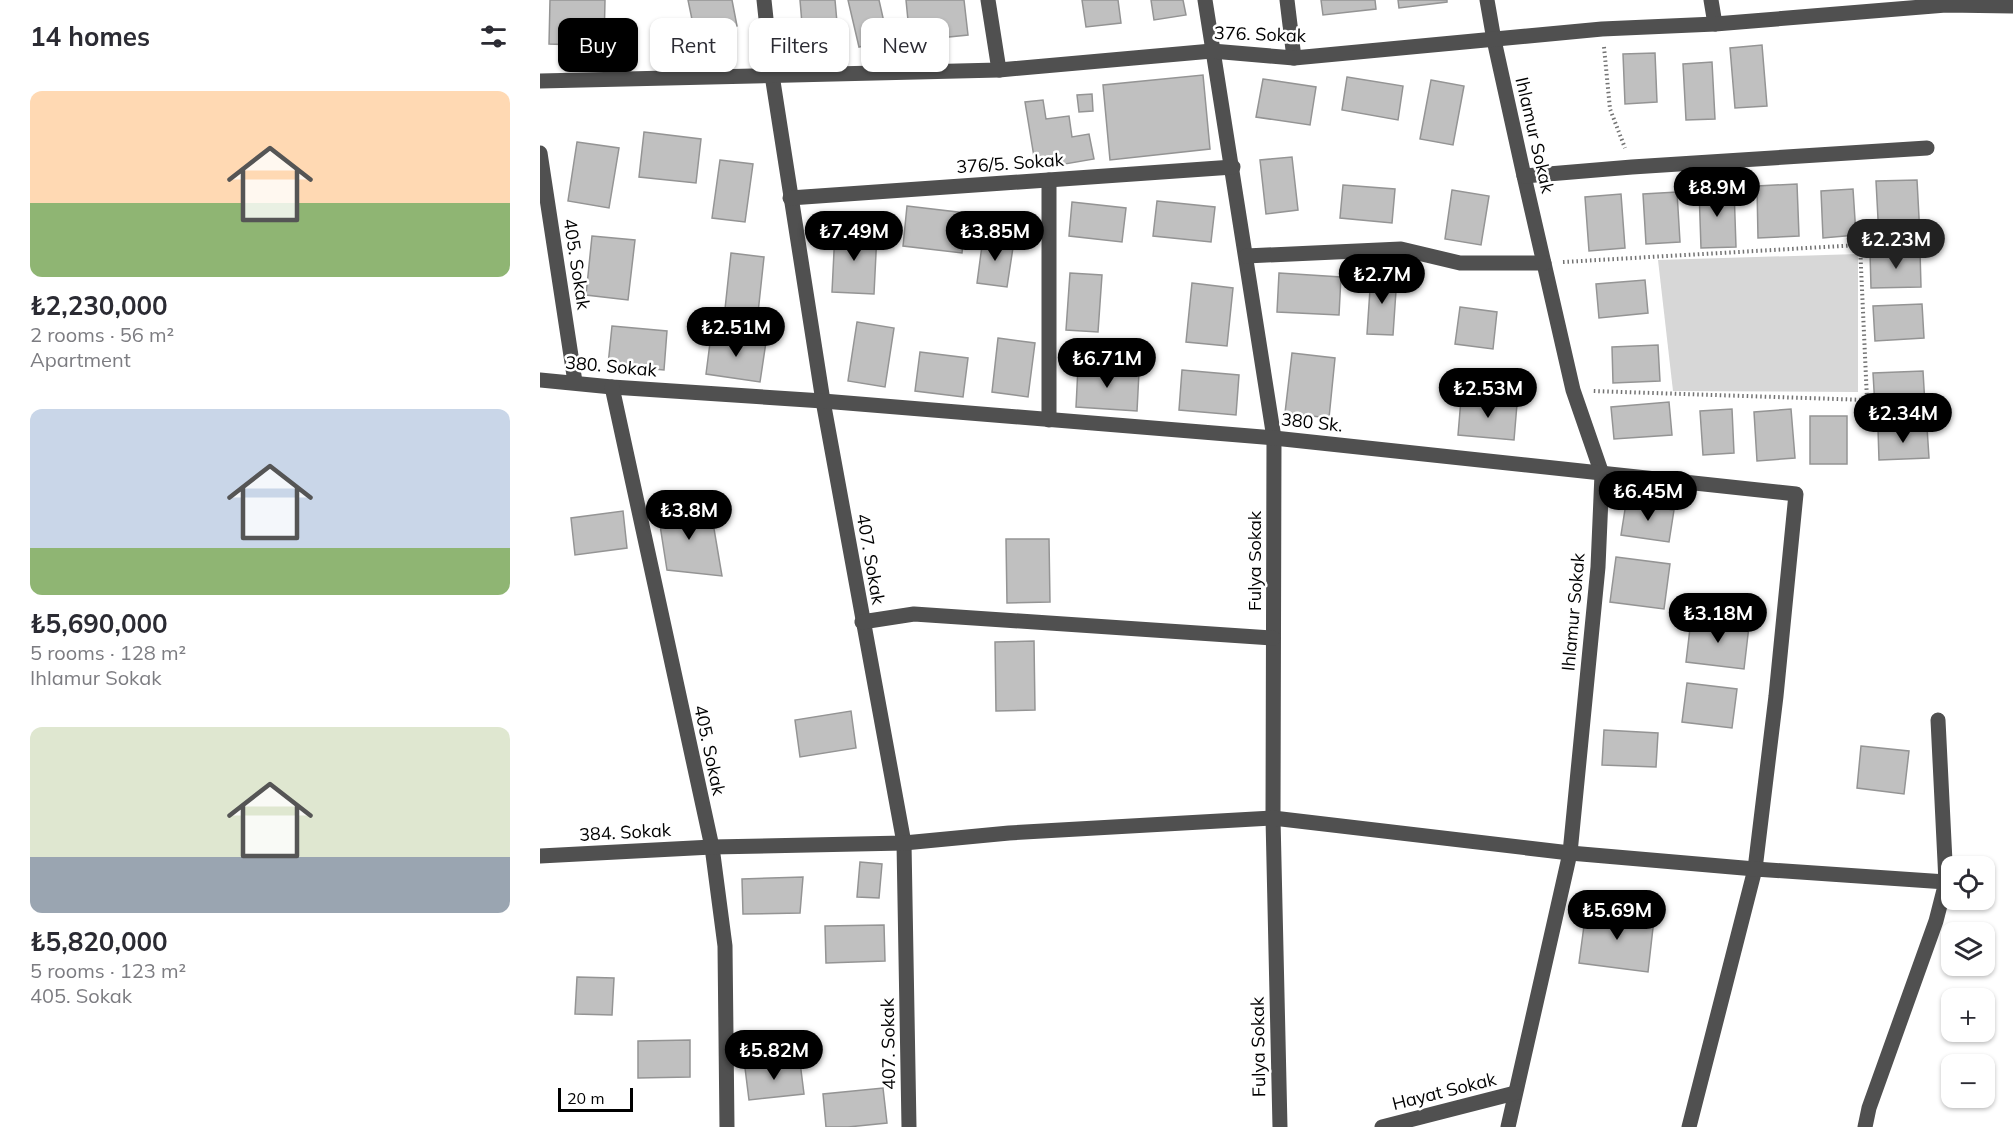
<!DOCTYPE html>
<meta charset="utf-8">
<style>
:root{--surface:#fff;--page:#f2f2f3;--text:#2b2b33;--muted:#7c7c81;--accent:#000}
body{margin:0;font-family:Mulish,sans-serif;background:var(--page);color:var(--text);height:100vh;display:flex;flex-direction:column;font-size:22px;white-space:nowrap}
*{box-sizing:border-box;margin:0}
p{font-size:20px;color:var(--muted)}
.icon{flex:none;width:33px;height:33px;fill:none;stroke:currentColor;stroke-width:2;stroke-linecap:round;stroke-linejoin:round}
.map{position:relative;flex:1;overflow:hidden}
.side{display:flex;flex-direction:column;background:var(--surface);width:540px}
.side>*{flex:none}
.top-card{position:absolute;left:18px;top:18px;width:570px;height:54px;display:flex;gap:12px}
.buttons{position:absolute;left:1401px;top:856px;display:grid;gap:12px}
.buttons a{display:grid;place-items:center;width:54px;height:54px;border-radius:12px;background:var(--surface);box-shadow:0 2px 4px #0004;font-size:30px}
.scale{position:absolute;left:18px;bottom:15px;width:75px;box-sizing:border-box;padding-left:6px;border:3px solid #000;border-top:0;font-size:16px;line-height:21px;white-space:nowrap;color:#000;-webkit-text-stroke:4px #fff;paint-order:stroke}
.price{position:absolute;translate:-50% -51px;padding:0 14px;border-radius:21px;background:var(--accent);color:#fff;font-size:20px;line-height:39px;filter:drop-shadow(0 2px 3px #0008)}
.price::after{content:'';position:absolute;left:50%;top:36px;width:18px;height:14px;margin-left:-9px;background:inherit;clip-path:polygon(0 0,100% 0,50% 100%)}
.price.current{background:#222;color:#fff}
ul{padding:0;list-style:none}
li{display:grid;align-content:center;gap:12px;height:318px;padding:0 30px}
li span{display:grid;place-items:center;height:186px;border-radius:12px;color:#555}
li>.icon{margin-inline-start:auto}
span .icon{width:108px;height:108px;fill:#fffc;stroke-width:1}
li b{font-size:26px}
h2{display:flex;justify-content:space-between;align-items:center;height:72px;padding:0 30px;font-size:26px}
.tag{padding:0 21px;border-radius:12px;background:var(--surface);box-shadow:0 2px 4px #0004;font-size:21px;line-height:54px}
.tag.current{background:var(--accent);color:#fff}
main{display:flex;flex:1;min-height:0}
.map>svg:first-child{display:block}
</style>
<main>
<section class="side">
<h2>14 homes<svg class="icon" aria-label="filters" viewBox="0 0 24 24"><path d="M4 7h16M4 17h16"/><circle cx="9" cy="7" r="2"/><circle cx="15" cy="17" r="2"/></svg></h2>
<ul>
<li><span style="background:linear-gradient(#ffd9b3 60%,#8fb573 0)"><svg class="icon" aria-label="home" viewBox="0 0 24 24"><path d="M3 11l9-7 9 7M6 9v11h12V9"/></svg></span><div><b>₺2,230,000</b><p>2 rooms · 56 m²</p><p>Apartment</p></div></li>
<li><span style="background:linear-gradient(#c9d6e8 75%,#8fb573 0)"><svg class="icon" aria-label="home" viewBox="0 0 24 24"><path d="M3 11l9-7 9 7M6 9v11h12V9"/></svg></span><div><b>₺5,690,000</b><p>5 rooms · 128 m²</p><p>Ihlamur Sokak</p></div></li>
<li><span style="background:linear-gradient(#dfe7d0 70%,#9aa5b1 0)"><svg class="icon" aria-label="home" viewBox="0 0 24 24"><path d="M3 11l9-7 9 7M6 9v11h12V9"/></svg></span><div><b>₺5,820,000</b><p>5 rooms · 123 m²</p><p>405. Sokak</p></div></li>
</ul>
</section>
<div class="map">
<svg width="1473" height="1127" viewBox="0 0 1473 1127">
<rect width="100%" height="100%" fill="#fff"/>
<polygon fill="#d7d7d7" points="1318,254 1318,392 1133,391 1118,260"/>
<g fill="#c0c0c0" stroke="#949494" stroke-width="1.5">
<polygon points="10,0 65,0 64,46 9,44"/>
<polygon points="148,0 192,0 197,26 155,34"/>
<polygon points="260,0 295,0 299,45 264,48"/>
<polygon points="308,0 339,0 348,40 319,47"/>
<polygon points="366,0 424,0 428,35 370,41"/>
<polygon points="542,0 578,0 581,23 546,27"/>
<polygon points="611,0 643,0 646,15 614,20"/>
<polygon points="781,0 835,0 836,9 783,15"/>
<polygon points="858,0 907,0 907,2 859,8"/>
<polygon points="1222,45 1227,106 1195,108 1190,48"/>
<polygon points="1115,53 1117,102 1085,104 1083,54"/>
<polygon points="1172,62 1175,119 1146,120 1143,64"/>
<polygon points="663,75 670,149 570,160 563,85"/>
<polygon points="807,77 863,86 858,120 802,110"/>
<polygon points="723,79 776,87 770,125 716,117"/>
<polygon points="891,80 924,86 913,145 880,139"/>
<polygon points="552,94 553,111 539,112 537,95"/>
<polygon points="503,100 506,119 529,116 532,137 549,134 554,159 496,169 485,102"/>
<polygon points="104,132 161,139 156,183 99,177"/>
<polygon points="37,142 79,148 69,208 28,201"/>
<polygon points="752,157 758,210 726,214 720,160"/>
<polygon points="180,160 213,164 205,222 172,218"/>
<polygon points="1377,180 1380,236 1339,238 1336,181"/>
<polygon points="1257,184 1259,236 1218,238 1217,186"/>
<polygon points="803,185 855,189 852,223 800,218"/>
<polygon points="1194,188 1196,247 1161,248 1159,189"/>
<polygon points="1313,189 1316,235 1283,238 1281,191"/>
<polygon points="912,190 949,196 941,245 905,239"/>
<polygon points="1137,192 1140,242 1106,244 1103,194"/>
<polygon points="1081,194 1085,248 1049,251 1045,197"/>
<polygon points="617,201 675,207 671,242 613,236"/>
<polygon points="532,202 586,208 582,242 529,236"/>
<polygon points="367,206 426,213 422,253 363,246"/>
<polygon points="295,231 337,233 334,294 292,292"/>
<polygon points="52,236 95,240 88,300 46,295"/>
<polygon points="443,238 474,241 467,287 437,283"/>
<polygon points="1380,251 1381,287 1331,288 1330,252"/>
<polygon points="191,253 224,257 218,313 185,309"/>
<polygon points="530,273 562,275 558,332 526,330"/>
<polygon points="739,273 801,277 799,315 737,312"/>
<polygon points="831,274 857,276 853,335 827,334"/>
<polygon points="1105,280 1108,313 1059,318 1056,284"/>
<polygon points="652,283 693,288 687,346 646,342"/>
<polygon points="1382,304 1384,338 1335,341 1333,306"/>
<polygon points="920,307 957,312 953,349 915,344"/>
<polygon points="317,322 354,328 345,387 308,381"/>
<polygon points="72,326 127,331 124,370 68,365"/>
<polygon points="171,335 226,342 220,382 166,374"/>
<polygon points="458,338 495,343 488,397 452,392"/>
<polygon points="1118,345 1120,381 1073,383 1072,347"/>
<polygon points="380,352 428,358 423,397 375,391"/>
<polygon points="752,353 795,358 789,418 745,413"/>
<polygon points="538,367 599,372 597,411 536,407"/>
<polygon points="642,370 699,375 696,415 639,410"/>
<polygon points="1383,371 1385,405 1335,407 1333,373"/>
<polygon points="921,399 977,404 974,440 918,435"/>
<polygon points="1129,402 1132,435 1074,439 1071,407"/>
<polygon points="1192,409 1194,453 1163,455 1160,411"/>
<polygon points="1251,409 1255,458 1217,461 1214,412"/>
<rect x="1270" y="416" width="37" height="48"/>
<polygon points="1387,427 1389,458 1339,460 1338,429"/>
<polygon points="1086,503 1134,510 1129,542 1081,535"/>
<polygon points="117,506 171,511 182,576 127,570"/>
<polygon points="83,511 87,548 35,555 31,518"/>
<polygon points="466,539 509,539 510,602 467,603"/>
<polygon points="1076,557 1130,564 1124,609 1070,602"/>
<polygon points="1151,620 1209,626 1204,669 1146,662"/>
<polygon points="494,641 495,710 456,711 455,642"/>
<polygon points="1147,683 1197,689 1192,728 1142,722"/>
<polygon points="311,711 316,748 260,757 255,720"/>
<polygon points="1064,730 1118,733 1116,767 1062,765"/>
<polygon points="1321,746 1369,751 1364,794 1317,788"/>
<polygon points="320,862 342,864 339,898 317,897"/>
<polygon points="263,877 260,913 203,914 202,879"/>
<polygon points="1046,911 1114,919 1108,972 1039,963"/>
<polygon points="344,925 345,961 286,963 285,926"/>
<polygon points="37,977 74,978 72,1015 35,1014"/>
<polygon points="150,1040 150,1077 98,1078 98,1041"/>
<polygon points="260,1062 264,1094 209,1100 205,1068"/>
<polygon points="343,1088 347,1123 308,1127 286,1127 283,1094"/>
</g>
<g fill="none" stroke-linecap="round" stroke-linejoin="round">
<g stroke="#727272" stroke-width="4" stroke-dasharray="1.5 3" stroke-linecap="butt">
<polyline points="1064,47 1070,109 1085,148"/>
<polyline points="1023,262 1320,245 1327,400 1052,391"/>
</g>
<g stroke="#505050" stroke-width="15">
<polyline points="224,0 232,75 283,401 364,843 369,1127"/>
<polyline points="448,0 459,70"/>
<polyline points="665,0 734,438 733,818 740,1127"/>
<polyline points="747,0 754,58"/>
<polyline points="947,0 954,40 984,176 1033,390 1062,474 1058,567 1030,853 968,1127"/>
<polyline points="1171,0 1175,24"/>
<polyline points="0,81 459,70 672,51 754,58 1062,29 1175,24 1406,5 1473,6"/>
<polyline points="0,153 35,382"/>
<polyline points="984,176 1092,167 1387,148"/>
<polyline points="509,180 509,420"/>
<polyline points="250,198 693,167"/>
<polyline points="706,256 861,249 920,263 1004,263"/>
<polyline points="0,380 72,387 283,401 734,438 1256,494 1236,696 1215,869 1149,1127"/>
<polyline points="72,387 172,847 185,946 187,1127"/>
<polyline points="322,622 374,614 733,638"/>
<polyline points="0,856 172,847 364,843 469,833 733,818 1030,853 1215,869 1406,882 1398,720"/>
<polyline points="842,1127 975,1093"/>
<polyline points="1325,1127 1329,1108 1396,921 1406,882"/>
</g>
</g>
<g text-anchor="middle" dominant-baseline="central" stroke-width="5" stroke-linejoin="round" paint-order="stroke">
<g font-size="18" fill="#000" stroke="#fff">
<text transform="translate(720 34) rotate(2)">376. Sokak</text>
<text transform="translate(995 135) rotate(77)">Ihlamur Sokak</text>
<text transform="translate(470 163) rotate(-4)">376/5. Sokak</text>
<text transform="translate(37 264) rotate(81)">405. Sokak</text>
<text transform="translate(71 366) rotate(5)">380. Sokak</text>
<text transform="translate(772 422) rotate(6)">380 Sk.</text>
<text transform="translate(331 559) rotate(80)">407. Sokak</text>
<text transform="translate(714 561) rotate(-90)">Fulya Sokak</text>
<text transform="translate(1033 612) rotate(-85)">Ihlamur Sokak</text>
<text transform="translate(170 750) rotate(78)">405. Sokak</text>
<text transform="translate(85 832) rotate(-3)">384. Sokak</text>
<text transform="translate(348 1044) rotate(-91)">407. Sokak</text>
<text transform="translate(718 1047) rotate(-91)">Fulya Sokak</text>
<text transform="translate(904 1091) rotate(-14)">Hayat Sokak</text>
</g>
</g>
</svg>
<div class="buttons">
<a><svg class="icon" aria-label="locate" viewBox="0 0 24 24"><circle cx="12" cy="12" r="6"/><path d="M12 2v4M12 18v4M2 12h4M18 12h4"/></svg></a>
<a><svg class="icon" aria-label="layers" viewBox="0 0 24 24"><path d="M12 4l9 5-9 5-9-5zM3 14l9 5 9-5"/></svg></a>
<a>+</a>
<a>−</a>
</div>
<div class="scale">20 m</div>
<b class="price" style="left:1177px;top:218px">₺8.9M</b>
<b class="price" style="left:314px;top:262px">₺7.49M</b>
<b class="price" style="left:455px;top:262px">₺3.85M</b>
<b class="price current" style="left:1356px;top:270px">₺2.23M</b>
<b class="price" style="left:842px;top:305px">₺2.7M</b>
<b class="price" style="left:196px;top:358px">₺2.51M</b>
<b class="price" style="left:567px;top:389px">₺6.71M</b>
<b class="price" style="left:948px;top:419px">₺2.53M</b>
<b class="price" style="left:1363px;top:444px">₺2.34M</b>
<b class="price" style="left:1108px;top:522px">₺6.45M</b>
<b class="price" style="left:149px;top:541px">₺3.8M</b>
<b class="price" style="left:1178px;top:644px">₺3.18M</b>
<b class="price" style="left:1077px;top:941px">₺5.69M</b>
<b class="price" style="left:234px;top:1081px">₺5.82M</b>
<div class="top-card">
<a class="tag current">Buy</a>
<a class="tag">Rent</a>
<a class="tag">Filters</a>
<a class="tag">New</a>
</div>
</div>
</main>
